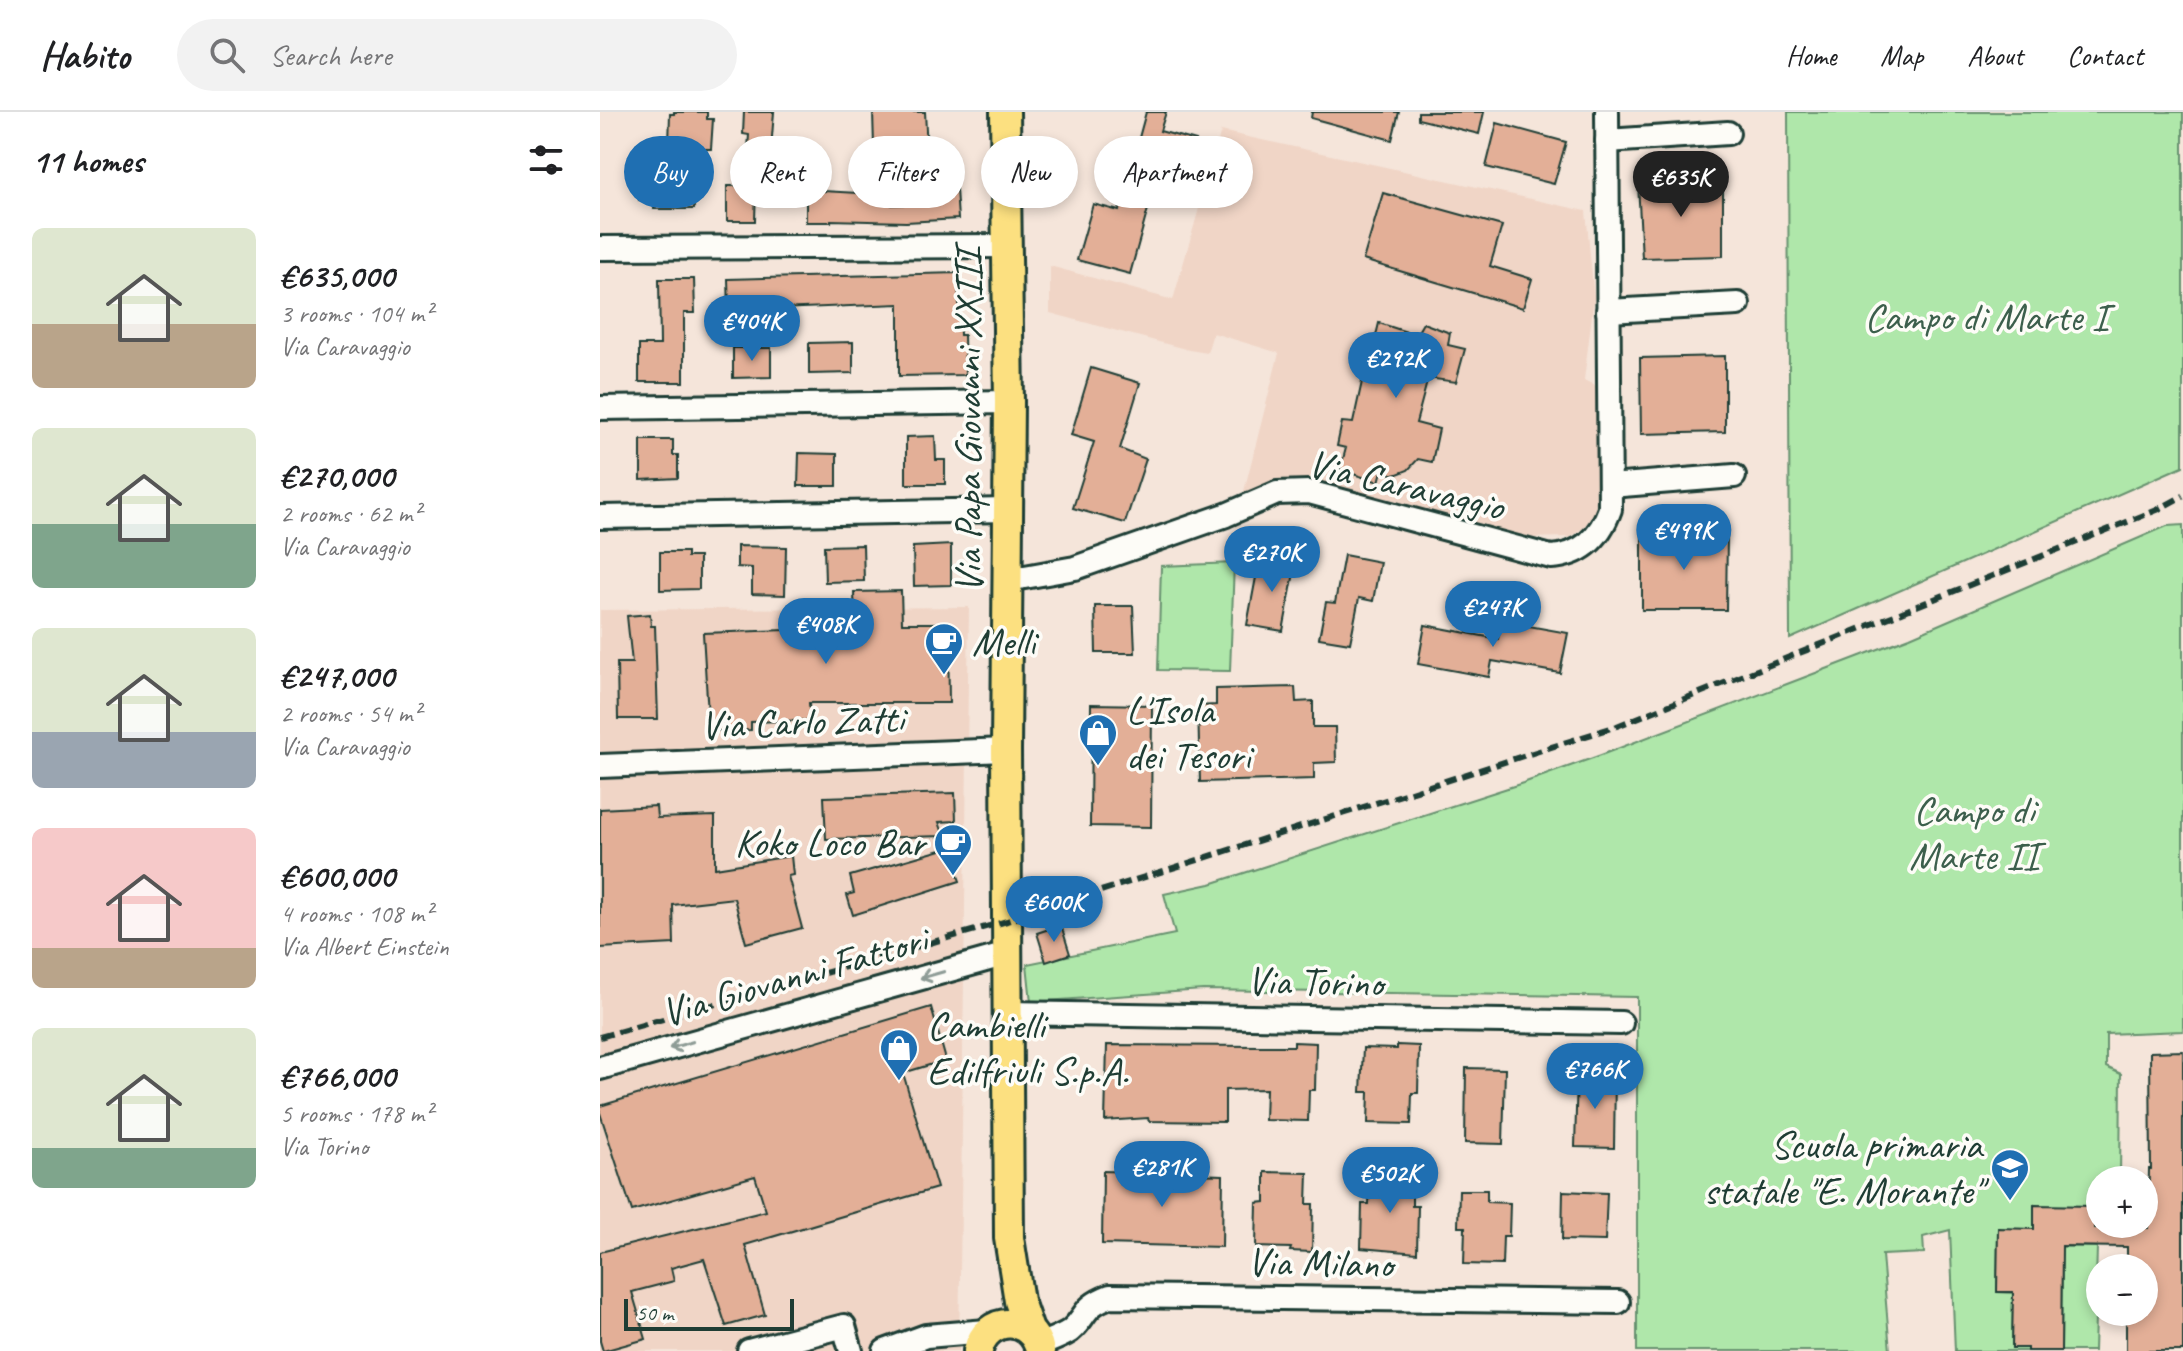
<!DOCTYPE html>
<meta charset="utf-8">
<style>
:root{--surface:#fff;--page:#f2f2f2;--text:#202124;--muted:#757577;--line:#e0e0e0;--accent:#1f6fb2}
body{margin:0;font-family:Caveat,sans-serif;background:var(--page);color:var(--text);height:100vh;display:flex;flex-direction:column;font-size:30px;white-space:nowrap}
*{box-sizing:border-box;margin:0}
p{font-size:26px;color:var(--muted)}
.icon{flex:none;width:44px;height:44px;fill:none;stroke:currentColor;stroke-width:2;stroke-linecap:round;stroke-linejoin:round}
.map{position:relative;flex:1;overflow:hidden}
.side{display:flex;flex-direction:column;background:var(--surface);width:600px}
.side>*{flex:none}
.hud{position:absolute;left:24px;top:24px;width:760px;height:72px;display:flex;gap:16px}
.tools{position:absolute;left:1486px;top:1054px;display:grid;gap:16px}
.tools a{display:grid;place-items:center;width:72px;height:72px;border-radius:50%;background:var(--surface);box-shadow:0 4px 12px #0003;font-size:40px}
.scale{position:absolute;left:24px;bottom:20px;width:170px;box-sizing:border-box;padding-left:8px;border:4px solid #1f3d34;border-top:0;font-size:22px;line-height:28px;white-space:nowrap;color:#1f3d34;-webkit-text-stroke:6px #fdfcf7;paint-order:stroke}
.price{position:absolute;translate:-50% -68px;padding:0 18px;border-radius:28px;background:var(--accent);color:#fff;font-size:26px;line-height:52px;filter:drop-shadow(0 2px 4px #0008)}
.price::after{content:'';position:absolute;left:50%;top:48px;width:24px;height:18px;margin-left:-12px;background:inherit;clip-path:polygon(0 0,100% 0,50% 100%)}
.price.active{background:#222;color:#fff}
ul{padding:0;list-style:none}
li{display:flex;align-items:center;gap:24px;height:200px;padding:0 32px}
li span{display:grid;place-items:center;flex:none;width:224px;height:160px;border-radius:12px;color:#555}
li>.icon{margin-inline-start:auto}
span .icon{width:96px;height:96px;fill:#fffc;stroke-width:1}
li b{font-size:34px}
h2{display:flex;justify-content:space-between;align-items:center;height:96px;padding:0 32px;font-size:34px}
.tag{padding:0 28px;border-radius:36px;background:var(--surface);box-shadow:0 4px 12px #0003;font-size:28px;line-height:72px}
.tag.active{background:var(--accent);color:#fff}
header{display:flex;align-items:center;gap:48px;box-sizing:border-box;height:112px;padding:0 40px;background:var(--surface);border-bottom:2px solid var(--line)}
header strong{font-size:38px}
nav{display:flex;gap:44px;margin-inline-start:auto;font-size:28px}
.search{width:560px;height:72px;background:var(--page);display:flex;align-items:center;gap:20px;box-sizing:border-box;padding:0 28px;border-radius:44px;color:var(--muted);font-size:30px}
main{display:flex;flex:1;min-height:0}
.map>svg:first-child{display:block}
</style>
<header>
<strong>Habito</strong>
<div class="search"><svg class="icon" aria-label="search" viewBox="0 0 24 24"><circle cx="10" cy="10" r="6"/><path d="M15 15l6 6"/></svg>Search here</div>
<nav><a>Home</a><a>Map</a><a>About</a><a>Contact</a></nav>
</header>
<main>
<section class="side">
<h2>11 homes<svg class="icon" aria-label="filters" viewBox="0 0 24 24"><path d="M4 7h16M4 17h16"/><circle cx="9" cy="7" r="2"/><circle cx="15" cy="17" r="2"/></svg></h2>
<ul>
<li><span style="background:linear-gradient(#dfe7d0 60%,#b9a48a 0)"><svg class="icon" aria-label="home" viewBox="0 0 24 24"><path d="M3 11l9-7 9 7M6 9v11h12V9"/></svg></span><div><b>€635,000</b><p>3 rooms · 104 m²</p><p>Via Caravaggio</p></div></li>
<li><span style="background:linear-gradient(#dfe7d0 60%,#7fa58c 0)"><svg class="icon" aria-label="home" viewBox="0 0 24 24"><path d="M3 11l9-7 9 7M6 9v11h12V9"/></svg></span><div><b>€270,000</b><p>2 rooms · 62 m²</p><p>Via Caravaggio</p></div></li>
<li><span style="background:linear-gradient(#dfe7d0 65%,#9aa5b1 0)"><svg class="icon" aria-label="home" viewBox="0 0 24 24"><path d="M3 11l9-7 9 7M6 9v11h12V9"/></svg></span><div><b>€247,000</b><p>2 rooms · 54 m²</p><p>Via Caravaggio</p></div></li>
<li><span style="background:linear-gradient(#f6c9c9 75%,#b9a48a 0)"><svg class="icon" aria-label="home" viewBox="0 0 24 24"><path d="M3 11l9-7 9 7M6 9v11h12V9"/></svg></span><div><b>€600,000</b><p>4 rooms · 108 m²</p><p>Via Albert Einstein</p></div></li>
<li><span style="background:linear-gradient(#dfe7d0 75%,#7fa58c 0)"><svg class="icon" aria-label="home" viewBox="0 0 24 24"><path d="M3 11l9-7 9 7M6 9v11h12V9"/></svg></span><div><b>€766,000</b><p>5 rooms · 178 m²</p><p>Via Torino</p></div></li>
</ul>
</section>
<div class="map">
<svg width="1583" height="1239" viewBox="0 0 1583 1239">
<rect width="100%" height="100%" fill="#f5e5da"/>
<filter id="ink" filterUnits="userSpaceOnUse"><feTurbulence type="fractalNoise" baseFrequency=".0125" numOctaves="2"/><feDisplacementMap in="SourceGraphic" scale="16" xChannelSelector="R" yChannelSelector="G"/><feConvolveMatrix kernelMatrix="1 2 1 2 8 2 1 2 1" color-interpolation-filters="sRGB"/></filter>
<g filter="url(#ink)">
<g fill="#f0d5c6">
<polygon points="621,19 986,99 994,186 984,268 998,275 998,397 983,416 970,425 921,426 692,368 671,373 642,387 679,241 613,221 607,241 589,238 450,201 450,154 573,188"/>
<polygon points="369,495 359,1239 0,1239 0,498"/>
</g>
<g fill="#afe7aa" stroke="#67926f" stroke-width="2">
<polygon points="1188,0 1583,0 1583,354 1190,527"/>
<polygon points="1583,413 1583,919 1506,922 1506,955 1521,962 1520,1068 1500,1068 1500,1112 1518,1112 1518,1116 1494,1115 1435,1093 1434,1117 1398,1117 1397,1180 1413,1181 1412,1235 1427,1236 1427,1239 1355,1239 1350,1118 1323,1125 1324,1141 1282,1143 1290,1239 1037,1239 1037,885 603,878 431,890 427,852 575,822 564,782 610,772 923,671 1001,643 1310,525 1567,414"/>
<polygon points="634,451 630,559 558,558 561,454"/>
<polygon points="1433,1134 1497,1135 1494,1239 1461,1239 1462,1159"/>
</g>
<g fill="#e3af97" stroke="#1f3d34" stroke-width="2">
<polygon points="74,0 107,0 107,7 113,7 111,37 88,37 89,74 93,74 94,97 54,97 54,88 39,88 38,62 68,62 70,2 74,2"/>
<polygon points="144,0 174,0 171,37 148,36 149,23 143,22"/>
<polygon points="273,0 325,0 327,37 303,39 302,32 274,34"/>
<polygon points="546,0 566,0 560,19 596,29 580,87 553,79 530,162 477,148 493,92 519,99"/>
<polygon points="712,0 799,0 792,28 711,6"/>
<polygon points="818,0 884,0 879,22 818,7"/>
<polygon points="897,11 966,30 954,72 886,55"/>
<polygon points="1123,70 1123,144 1042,146 1038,71"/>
<polygon points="127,74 156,74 155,109 127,109"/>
<polygon points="356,77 358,107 306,110 231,108 231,110 206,110 206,78 292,83 292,93 329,91 329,78"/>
<polygon points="783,81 902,114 890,154 932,167 923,196 763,148"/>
<polygon points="358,161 360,223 364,223 365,263 299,264 299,192 129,199 128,167"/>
<polygon points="59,167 94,167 95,201 84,201 84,270 39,270 39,233 60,233"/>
<polygon points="779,211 816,223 823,211 850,221 848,233 865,237 856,270 828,266 816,311 839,317 832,350 818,347 808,358 795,363 782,359 779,370 740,358 746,336 737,334 742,310 753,311 765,256 755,253 761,228 774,232"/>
<polygon points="253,230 253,261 209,262 209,231"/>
<polygon points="133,236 171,236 171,265 133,266"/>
<polygon points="1125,244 1125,320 1041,322 1040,246"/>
<polygon points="491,256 540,271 520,337 546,347 525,411 473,396 494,330 471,323"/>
<polygon points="335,324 336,348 345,348 345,372 306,372 306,325"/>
<polygon points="41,328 73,328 73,343 78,343 78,366 41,368"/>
<polygon points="199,341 237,342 237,374 198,374"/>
<polygon points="1042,422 1127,422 1126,498 1042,498"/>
<polygon points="263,433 264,469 225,470 224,434"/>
<polygon points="351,433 351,473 314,474 313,435"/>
<polygon points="137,434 186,435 185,483 152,482 152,456 137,455"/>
<polygon points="60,440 87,440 87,445 99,445 99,477 60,478"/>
<polygon points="744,443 780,450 773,489 759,486 750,531 719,526 726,490 735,491"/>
<polygon points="660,444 696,450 683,519 647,513"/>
<polygon points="301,479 302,511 348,511 349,591 209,591 210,608 151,610 151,618 109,619 103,521 239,516 239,511 255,511 254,480"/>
<polygon points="495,494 533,494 535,541 496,541"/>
<polygon points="50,502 51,514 55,514 58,607 18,607 17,551 32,551 27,504"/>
<polygon points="901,509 968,521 960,561 892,549 889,565 818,552 825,513 898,527"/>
<polygon points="695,575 696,590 713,589 713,615 735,615 736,650 714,651 714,667 600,670 598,594 616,593 616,577"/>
<polygon points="491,592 552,593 551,715 490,714"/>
<polygon points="355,681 356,709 339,710 344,724 226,727 224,685"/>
<polygon points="56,694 57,706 115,704 115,756 191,744 193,763 188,764 202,816 146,831 134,786 73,793 74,832 0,836 0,697"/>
<polygon points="348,736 360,769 253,803 247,783 254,781 250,764"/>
<polygon points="461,813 470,842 446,850 437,821"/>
<polygon points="331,895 346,948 303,961 337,1076 145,1133 165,1203 126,1214 104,1147 71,1156 74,1169 32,1180 46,1227 3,1239 0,1229 0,1140 166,1099 155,1064 32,1099 0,1001 0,994"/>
<polygon points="694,930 716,931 715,978 709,978 708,1009 665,1008 666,977 625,978 625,1010 549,1009 548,1006 505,1009 507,933 660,934 694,934"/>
<polygon points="797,933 819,934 818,981 812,981 811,1012 768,1011 769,980 761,980 763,936 797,937"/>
<polygon points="1583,939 1583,1239 1526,1239 1526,1200 1544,1200 1544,1156 1527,1156 1527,1135 1462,1134 1461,1239 1427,1239 1427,1236 1412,1236 1413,1180 1397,1180 1398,1116 1434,1117 1434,1093 1494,1094 1494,1116 1548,1116 1549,1057 1551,1057 1550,940"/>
<polygon points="866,956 905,957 903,1032 865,1031"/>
<polygon points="977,961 1015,962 1014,1036 975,1035"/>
<polygon points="503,1059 623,1063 622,1135 502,1132"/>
<polygon points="665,1060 708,1061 707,1092 713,1092 712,1140 690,1139 691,1136 656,1135 657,1091 665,1090"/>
<polygon points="770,1061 812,1062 812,1094 818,1094 817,1141 761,1136 762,1092 769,1092"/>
<polygon points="859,1078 887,1078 887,1090 910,1091 909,1124 903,1124 902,1153 864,1152 865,1115 858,1115"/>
<polygon points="963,1079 1007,1081 1005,1129 962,1128"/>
</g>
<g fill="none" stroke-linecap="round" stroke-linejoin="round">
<g stroke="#1f3d34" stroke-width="28">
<g id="minor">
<polyline points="1007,29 1128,21"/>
<polyline points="0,136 408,134"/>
<polyline points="1008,199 1138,192"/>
<polyline points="0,296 409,290"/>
<polyline points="1010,374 1134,364"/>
<polyline points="0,405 409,398"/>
<path d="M408 468 475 456 626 403 677 381 709 380 951 445C982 443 1000 425 1010 397L1007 0"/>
<polyline points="0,654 406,638"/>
<polyline points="407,901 1021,911"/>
<polyline points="0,956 407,842"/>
<path d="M439 1233C449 1229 461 1225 470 1219 488 1204 481 1195 510 1184L1018 1190"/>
<polyline points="149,1239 244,1214 251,1239"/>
<polyline points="285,1239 326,1224 387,1219"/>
</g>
</g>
<g stroke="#1f3d34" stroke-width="34">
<g id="major">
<polyline points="405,0 409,290 406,638 409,1126 419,1189 429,1218"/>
<path d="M378 1239C385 1203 433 1202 440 1239"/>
</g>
</g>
<use href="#minor" stroke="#fdfcf7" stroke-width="22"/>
<use href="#major" stroke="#fce080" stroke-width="28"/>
<polyline stroke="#1f3d34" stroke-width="6" stroke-dasharray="12 6" stroke-linecap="butt" points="0,925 407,809 1017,614 1557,398 1583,384"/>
</g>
<defs><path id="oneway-shaft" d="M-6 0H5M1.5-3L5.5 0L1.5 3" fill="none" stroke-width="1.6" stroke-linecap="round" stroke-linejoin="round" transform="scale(2)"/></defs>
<g stroke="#8e9c96">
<use href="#oneway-shaft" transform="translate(332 863) rotate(164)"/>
<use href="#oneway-shaft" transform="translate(81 933) rotate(164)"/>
</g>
</g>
<defs>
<g id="cafe-pin" transform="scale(2)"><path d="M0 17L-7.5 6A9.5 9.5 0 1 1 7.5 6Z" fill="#1f6fb2" stroke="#fdfcf7"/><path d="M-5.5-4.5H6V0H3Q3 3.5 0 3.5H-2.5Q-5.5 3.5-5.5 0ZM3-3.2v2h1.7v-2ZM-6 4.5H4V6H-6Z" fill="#fff"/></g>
<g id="shop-pin" transform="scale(2)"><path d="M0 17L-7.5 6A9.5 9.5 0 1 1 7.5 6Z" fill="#1f6fb2" stroke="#fdfcf7"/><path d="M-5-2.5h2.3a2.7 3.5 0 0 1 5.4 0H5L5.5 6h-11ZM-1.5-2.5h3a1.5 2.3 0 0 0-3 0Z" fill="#fff"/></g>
<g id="school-pin" transform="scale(2)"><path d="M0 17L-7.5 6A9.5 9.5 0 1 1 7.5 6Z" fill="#1f6fb2" stroke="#fdfcf7"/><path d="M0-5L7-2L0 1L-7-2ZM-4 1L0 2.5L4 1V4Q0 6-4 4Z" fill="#fff"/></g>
</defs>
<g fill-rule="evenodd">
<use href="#cafe-pin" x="344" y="530"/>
<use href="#shop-pin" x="498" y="621"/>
<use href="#cafe-pin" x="353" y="731"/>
<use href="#shop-pin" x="299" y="936"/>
<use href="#school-pin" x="1410" y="1056"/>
</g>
<g text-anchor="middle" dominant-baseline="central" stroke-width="7" stroke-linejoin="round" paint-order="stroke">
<g font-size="40" fill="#3c5f4c" stroke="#fdfcf7">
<text x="1386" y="205">Campo di Marte I</text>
<text x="1374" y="698">Campo di<tspan x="1374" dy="46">Marte II</tspan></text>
</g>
<g font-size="40" fill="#1f3d34" stroke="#fdfcf7">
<text transform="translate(368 309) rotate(-90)">Via Papa Giovanni XXIII</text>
<text transform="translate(806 373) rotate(13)">Via Caravaggio</text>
<text transform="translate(202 610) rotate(-2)">Via Carlo Zatti</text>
<text transform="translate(194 864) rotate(-16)">Via Giovanni Fattori</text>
<text transform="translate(715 870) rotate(1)">Via Torino</text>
<text transform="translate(720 1151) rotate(1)">Via Milano</text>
</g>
<g font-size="40" fill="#1f3d34" stroke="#fdfcf7" text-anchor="start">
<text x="372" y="530">Melli</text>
<text x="526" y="598">L'Isola<tspan x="526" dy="46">dei Tesori</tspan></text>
<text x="325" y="731" text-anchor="end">Koko Loco Bar</text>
<text x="327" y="913">Cambielli<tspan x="327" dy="46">Edilfriuli S.p.A.</tspan></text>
<text x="1382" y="1033" text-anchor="end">Scuola primaria<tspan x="1382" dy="46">statale "E. Morante"</tspan></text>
</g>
</g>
</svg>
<div class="tools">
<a>+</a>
<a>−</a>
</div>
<div class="scale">50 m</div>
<b class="price active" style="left:1081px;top:107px">€635K</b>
<b class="price" style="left:152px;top:251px">€404K</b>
<b class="price" style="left:796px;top:288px">€292K</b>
<b class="price" style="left:1084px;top:460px">€499K</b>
<b class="price" style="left:672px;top:482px">€270K</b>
<b class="price" style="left:893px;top:537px">€247K</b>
<b class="price" style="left:226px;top:554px">€408K</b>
<b class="price" style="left:454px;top:832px">€600K</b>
<b class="price" style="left:995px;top:999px">€766K</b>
<b class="price" style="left:562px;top:1097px">€281K</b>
<b class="price" style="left:790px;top:1103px">€502K</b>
<div class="hud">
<a class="tag active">Buy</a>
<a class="tag">Rent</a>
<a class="tag">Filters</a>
<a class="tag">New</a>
<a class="tag">Apartment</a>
</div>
</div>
</main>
